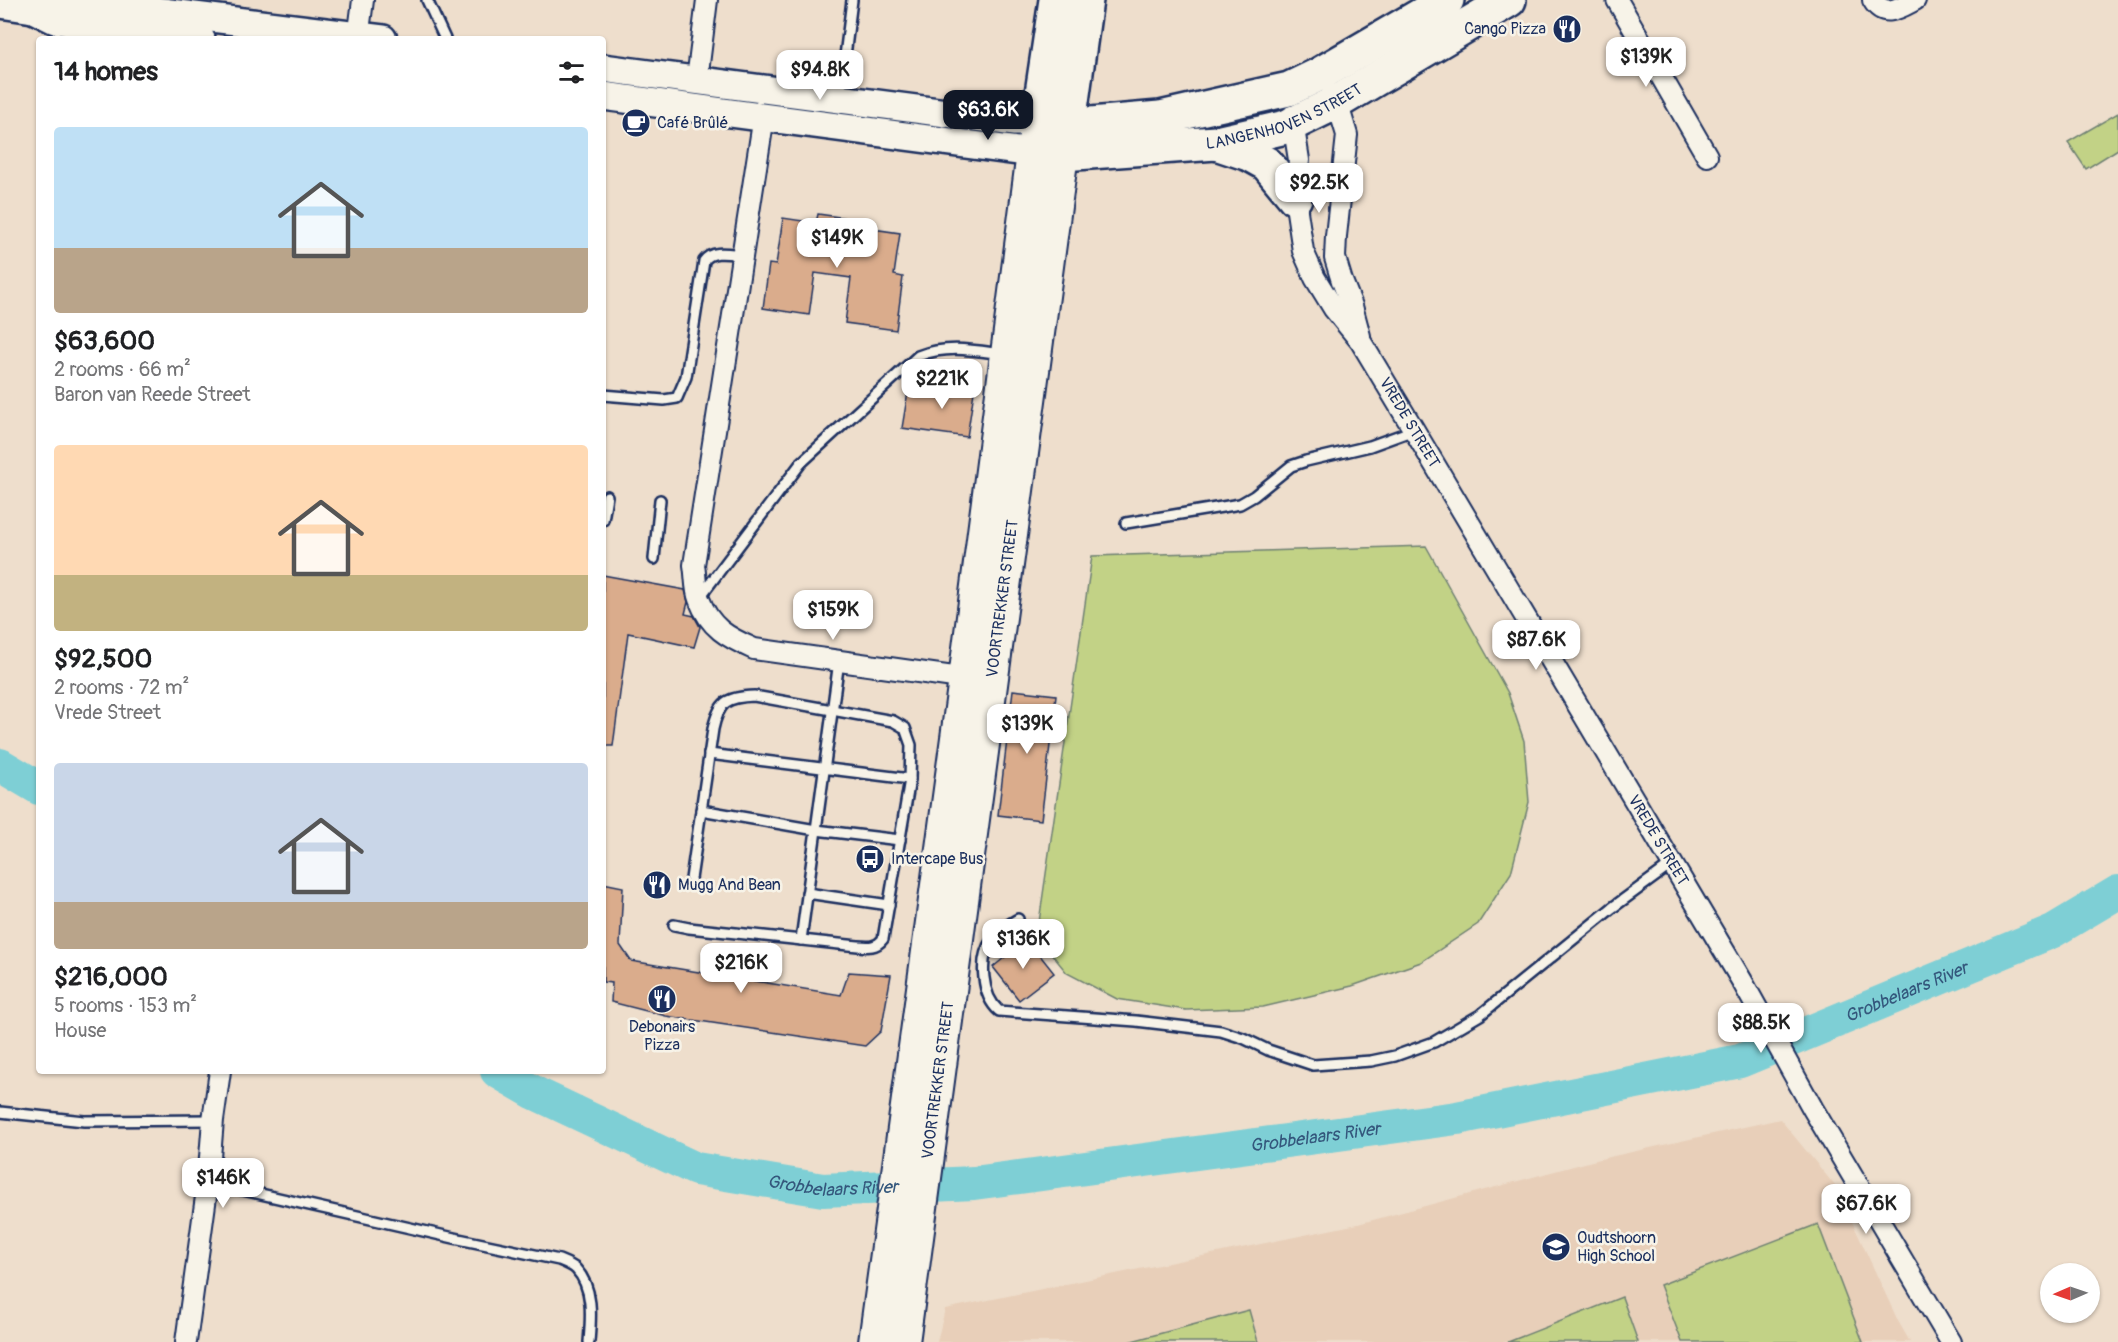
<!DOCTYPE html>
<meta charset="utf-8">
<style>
:root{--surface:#fff;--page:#f2f2f2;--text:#202124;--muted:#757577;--accent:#111827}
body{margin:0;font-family:Pangolin,sans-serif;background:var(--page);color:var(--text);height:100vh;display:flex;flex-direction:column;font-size:22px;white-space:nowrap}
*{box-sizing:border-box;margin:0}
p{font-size:20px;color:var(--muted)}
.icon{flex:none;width:33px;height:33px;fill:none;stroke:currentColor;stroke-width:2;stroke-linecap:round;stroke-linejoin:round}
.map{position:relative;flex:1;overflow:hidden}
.side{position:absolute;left:36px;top:36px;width:570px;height:1038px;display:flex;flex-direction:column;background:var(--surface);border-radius:6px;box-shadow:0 2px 4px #0004}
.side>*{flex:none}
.needle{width:39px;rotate:268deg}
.fabs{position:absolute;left:2040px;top:1263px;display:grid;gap:12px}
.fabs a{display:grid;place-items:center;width:60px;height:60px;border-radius:50%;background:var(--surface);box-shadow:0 2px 4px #0004;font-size:30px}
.price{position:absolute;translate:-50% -51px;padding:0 14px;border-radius:12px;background:#fff;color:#222;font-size:20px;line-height:39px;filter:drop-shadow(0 2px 3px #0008)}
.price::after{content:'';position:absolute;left:50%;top:36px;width:18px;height:14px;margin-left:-9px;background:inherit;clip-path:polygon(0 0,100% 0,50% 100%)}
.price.current{background:var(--accent);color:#fff}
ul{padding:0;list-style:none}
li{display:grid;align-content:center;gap:12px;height:318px;padding:0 18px}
li span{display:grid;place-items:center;height:186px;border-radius:6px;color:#555}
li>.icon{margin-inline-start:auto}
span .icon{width:108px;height:108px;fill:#fffc;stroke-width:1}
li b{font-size:26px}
h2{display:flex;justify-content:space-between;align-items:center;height:72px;padding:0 18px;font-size:26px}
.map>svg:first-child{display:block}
</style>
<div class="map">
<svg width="2118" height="1342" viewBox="0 0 2118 1342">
<rect width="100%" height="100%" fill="#eedecc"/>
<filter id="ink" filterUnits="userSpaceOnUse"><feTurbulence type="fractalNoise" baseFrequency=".0167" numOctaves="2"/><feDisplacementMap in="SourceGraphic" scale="12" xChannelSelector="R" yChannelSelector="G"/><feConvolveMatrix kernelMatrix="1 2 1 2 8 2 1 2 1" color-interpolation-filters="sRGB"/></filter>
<g filter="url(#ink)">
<polygon fill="#e8cfb9" points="1780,1119 1836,1187 1898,1321 1910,1342 937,1342 945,1309 1358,1224 1596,1160"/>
<g fill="#c2d286" stroke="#6e8072" stroke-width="1.5">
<polygon points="2118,113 2118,149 2086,169 2068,142"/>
<polygon points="1426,546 1508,693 1524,741 1529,802 1511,873 1478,924 1421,962 1352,986 1263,1007 1186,1010 1117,999 1067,973 1037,936 1092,556"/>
<polygon points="1818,1224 1863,1342 1682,1342 1660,1285"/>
<polygon points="1622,1297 1638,1342 1508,1342"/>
<polygon points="1249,1310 1258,1342 1128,1342"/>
</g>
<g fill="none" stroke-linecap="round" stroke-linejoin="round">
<g stroke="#7ecfd5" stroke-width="34">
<polyline points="0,765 39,788"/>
<path id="s1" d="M497 1071 535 1093 696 1169 823 1190 974 1183 1457 1118 1740 1061 2053 931 2118 892"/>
</g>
</g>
<g fill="#daac8c" stroke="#1b2f5e" stroke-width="1.5">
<polygon points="818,214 867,221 866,228 900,233 894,275 903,277 896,330 845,323 851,278 815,273 809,315 763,308 769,264 776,265 783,218 816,223"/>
<polygon points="954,376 976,379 967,437 902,428 908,392 950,398"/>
<polygon points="603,575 685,590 688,602 685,614 694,616 700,627 694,647 628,633 613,746 603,746"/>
<polygon points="1013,690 1056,695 1041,820 998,815"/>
<polygon points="603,883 623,887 620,945 631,961 841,995 849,972 891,975 881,1031 865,1046 666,1016 611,1002 612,983 603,982"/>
<polygon points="1027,939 1054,973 1019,1000 993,967"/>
</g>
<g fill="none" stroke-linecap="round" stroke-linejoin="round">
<g stroke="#1b2f5e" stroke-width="14">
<g id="lane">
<polyline points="427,0 445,39"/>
<polyline points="840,96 852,0"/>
<path d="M603 395 664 400 677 398 686 377 704 261C712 249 730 254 743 255"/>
<polyline points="603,520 607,496"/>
<polyline points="1126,523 1240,504 1254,496 1291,466 1306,461 1370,446 1414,430"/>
<polyline points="654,559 660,500"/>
<path d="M700 597 801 463 918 356C947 345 972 350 1002 354"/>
<polyline points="709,754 910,779"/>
<polyline points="701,810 816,830 900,840"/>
<polyline points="807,893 889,905"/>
<path d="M1018 919C1008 925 999 930 992 940 978 959 982 996 999 1011L1136 1021 1221 1031 1243 1038 1268 1050 1313 1065 1371 1061 1395 1056 1434 1042 1480 1015 1612 908 1672 864"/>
<path d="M674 925 689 928 858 946C868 947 876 948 883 939L910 779 911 745 905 728 893 721 754 696C726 697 719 702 713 729L691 879"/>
<polyline points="801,940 839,661"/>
<polyline points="0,1112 84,1121 213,1120"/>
<path d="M208 1182 454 1238 559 1260C564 1262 572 1265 576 1269 594 1288 591 1318 589 1342"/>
</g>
</g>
<g stroke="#1b2f5e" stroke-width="24">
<g id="street">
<polyline points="1617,0 1707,156"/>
<path d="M1873 0C1884 19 1900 8 1915 0"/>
<polyline points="358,39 363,0"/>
<polyline points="697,80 707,0"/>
<polyline points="1332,94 1337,102 1347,135 1336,236 1335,258 1342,281 1352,306 1360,336"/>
<path d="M764 116 694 565C696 576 695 589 699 599 710 628 727 637 754 649L975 680"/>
<path id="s2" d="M1292 116 1299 160 1295 198 1303 251 1315 278 1334 309 1361 342 1414 430 1742 981 1813 1109 1951 1342"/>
<polyline points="186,1342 208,1182 213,1120 220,1071"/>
</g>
</g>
<g stroke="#1b2f5e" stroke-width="32">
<g id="secondary">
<polyline points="0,4 33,9 55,20 201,39"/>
<polyline points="33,9 51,2 73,1 383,39"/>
<polyline points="603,68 1015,122 1039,122"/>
<polyline points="603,96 1033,153"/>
</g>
</g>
<g stroke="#1b2f5e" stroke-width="36">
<g id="primary">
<polyline points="875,1342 965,679 1033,153"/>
<path id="s3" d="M903 1342 1062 154"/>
</g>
</g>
<g stroke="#1b2f5e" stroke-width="38">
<g id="highway">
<path id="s4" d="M1056 0 1033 153 1062 154 1216 143 1286 127 1337 102 1509 0"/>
<polyline points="1039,122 1091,124 1160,118 1289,89 1320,74 1447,0"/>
<polyline points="1216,143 1249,154 1267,164 1295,198"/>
<polyline points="1064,144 1069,123 1086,0"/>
</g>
</g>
<use href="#lane" stroke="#f7f3e8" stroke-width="9"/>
<use href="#street" stroke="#f7f3e8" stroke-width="20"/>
<use href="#secondary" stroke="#f7f3e8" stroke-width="27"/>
<use href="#primary" stroke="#f7f3e8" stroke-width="32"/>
<use href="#highway" stroke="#f7f3e8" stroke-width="33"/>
</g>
</g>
<defs>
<g id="restaurant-disc" transform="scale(1.5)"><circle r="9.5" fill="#1b2f5e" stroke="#f7f3e8"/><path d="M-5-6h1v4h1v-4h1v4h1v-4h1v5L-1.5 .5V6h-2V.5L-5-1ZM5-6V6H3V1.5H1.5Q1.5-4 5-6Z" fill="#fff"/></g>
<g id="cafe-disc" transform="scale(1.5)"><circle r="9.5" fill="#1b2f5e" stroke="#f7f3e8"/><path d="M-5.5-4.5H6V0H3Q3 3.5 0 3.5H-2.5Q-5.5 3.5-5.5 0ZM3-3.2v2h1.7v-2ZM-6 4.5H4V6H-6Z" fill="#fff"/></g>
<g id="bus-disc" transform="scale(1.5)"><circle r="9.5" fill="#1b2f5e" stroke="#f7f3e8"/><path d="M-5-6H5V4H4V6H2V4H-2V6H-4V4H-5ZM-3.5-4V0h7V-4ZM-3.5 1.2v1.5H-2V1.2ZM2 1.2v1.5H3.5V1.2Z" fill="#fff"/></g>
<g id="school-disc" transform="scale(1.5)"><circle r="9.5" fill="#1b2f5e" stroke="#f7f3e8"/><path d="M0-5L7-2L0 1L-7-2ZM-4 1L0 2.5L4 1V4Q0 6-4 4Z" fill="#fff"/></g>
</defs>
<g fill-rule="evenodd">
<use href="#restaurant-disc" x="1567" y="29"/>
<use href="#cafe-disc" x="636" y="123"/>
<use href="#bus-disc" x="870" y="859"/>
<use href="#restaurant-disc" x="657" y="885"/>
<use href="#restaurant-disc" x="662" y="999"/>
<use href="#school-disc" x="1556" y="1247"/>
</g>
<g text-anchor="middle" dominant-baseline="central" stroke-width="5" stroke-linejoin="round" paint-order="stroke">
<g font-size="16" fill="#1b2f5e" stroke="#f7f3e8" text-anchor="start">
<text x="1546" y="29" text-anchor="end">Cango Pizza</text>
<text x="657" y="123">Café Brûlé</text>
<text x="891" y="859">Intercape Bus</text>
<text x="678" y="885">Mugg And Bean</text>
<text x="662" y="1027" text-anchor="middle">Debonairs<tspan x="662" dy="18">Pizza</tspan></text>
<text x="1577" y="1238">Oudtshoorn<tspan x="1577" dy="18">High School</tspan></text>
</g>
<g font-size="16" fill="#1b2f5e" stroke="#f7f3e8">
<text stroke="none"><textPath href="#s4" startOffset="411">LANGENHOVEN STREET</textPath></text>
<text stroke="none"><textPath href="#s2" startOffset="339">VREDE STREET</textPath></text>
<text stroke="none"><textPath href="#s3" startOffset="750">VOORTREKKER STREET</textPath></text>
<text stroke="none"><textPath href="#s2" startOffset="825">VREDE STREET</textPath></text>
<text stroke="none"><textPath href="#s3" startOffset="264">VOORTREKKER STREET</textPath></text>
</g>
<g font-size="18" font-style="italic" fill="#34577c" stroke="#f7f3e8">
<text stroke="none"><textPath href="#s1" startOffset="1458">Grobbelaars River</textPath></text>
<text stroke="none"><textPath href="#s1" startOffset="846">Grobbelaars River</textPath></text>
<text stroke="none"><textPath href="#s1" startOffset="360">Grobbelaars River</textPath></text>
</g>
</g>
</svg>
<div class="fabs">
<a><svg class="needle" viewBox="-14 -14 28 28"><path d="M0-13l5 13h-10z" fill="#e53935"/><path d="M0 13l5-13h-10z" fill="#757577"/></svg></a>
</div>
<b class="price" style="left:1646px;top:88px">$139K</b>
<b class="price" style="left:820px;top:101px">$94.8K</b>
<b class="price current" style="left:988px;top:141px">$63.6K</b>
<b class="price" style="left:1319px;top:214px">$92.5K</b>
<b class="price" style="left:837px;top:269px">$149K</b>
<b class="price" style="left:942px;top:410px">$221K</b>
<b class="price" style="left:833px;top:641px">$159K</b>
<b class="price" style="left:1536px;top:671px">$87.6K</b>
<b class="price" style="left:1027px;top:755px">$139K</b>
<b class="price" style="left:1023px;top:970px">$136K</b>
<b class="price" style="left:741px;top:994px">$216K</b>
<b class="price" style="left:1761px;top:1054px">$88.5K</b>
<b class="price" style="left:223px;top:1209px">$146K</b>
<b class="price" style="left:1866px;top:1235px">$67.6K</b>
<section class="side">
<h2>14 homes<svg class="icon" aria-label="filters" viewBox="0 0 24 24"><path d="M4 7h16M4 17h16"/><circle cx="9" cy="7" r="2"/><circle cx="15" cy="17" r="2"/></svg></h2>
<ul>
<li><span style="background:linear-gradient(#bfe0f5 65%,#b9a48a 0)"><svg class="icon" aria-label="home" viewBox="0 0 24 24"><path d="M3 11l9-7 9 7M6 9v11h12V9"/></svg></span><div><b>$63,600</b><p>2 rooms · 66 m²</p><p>Baron van Reede Street</p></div></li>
<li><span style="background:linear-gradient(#ffd9b3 70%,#c2b280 0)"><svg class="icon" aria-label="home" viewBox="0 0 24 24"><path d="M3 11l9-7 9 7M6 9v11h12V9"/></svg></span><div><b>$92,500</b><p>2 rooms · 72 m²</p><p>Vrede Street</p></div></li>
<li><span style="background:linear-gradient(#c9d6e8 75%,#b9a48a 0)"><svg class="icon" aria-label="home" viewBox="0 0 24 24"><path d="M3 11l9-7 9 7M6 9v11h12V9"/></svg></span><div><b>$216,000</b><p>5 rooms · 153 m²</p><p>House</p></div></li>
</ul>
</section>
</div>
